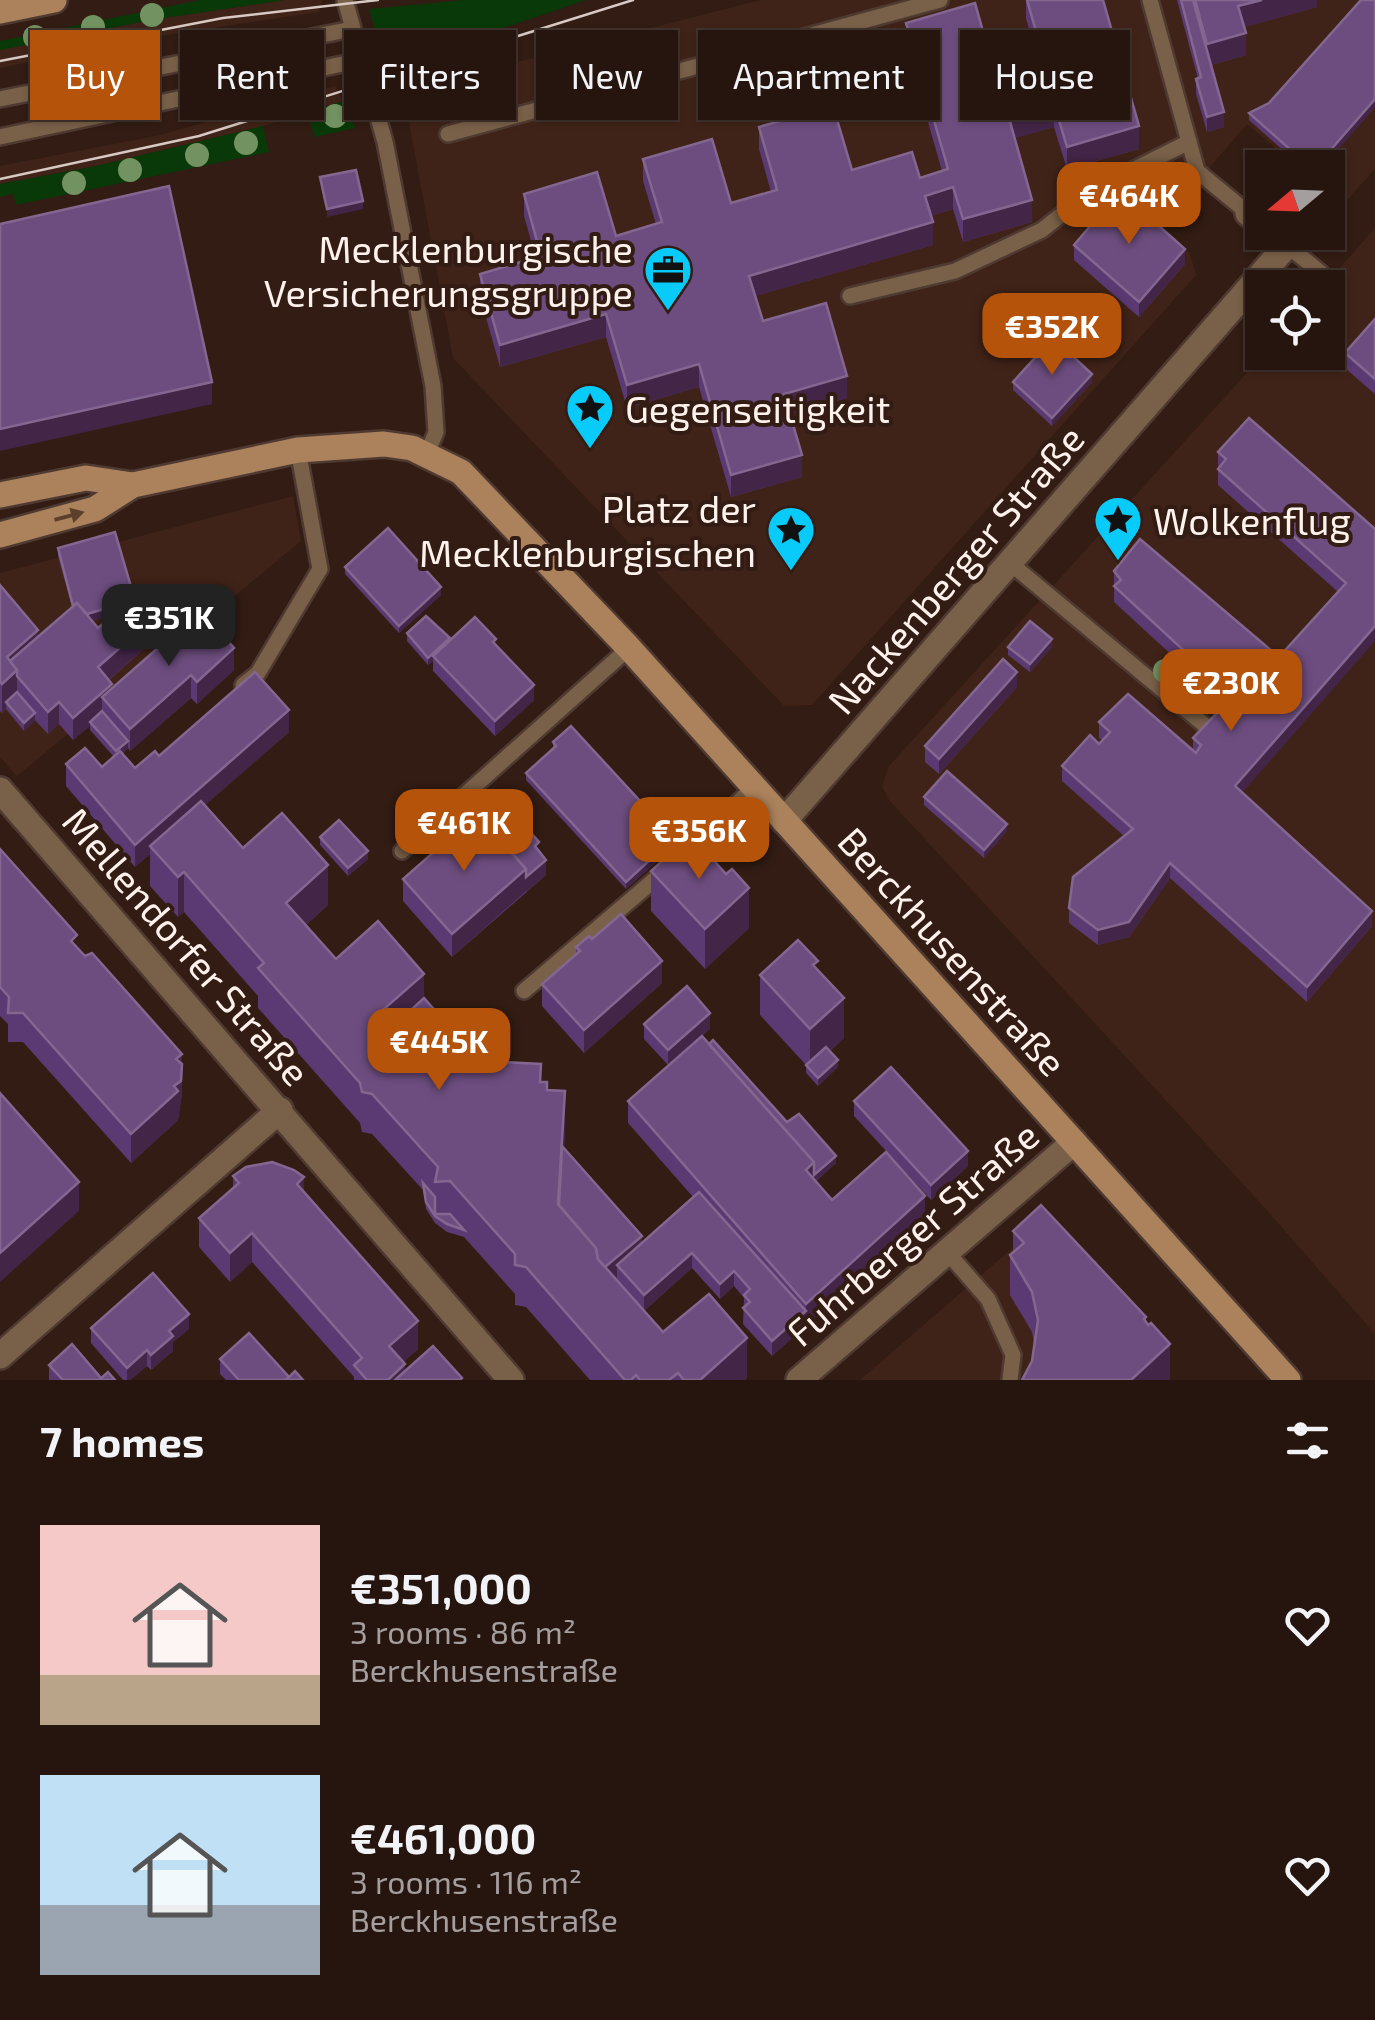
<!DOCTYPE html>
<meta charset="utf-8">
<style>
:root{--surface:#26150e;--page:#2e1e17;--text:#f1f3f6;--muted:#a49f9e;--line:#42342e;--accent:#b45309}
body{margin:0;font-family:"Exo 2",sans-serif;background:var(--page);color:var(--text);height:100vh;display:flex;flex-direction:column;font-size:38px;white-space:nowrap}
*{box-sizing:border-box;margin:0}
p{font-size:32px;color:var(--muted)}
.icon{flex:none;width:55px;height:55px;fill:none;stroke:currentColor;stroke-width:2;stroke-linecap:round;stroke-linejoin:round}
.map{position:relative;height:1380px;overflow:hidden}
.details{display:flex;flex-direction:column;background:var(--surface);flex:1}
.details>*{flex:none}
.hud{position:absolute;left:30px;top:30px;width:1315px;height:90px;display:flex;gap:20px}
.needle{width:65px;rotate:251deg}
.fabs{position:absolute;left:1245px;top:150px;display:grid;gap:20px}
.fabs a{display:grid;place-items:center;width:100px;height:100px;border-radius:0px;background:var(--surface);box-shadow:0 2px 8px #0004,0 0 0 2px var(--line);font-size:50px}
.price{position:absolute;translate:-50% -85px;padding:0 22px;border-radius:20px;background:var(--accent);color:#fff;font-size:32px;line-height:65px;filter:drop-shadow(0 2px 5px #0008)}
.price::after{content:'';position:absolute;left:50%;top:60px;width:30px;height:22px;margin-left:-15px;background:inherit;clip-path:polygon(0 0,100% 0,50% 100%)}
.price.current{background:#222;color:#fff}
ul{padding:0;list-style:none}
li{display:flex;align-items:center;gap:30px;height:250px;padding:0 40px}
li span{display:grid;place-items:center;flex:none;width:280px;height:200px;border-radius:0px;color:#555}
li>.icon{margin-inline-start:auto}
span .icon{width:120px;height:120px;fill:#fffc;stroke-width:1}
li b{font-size:42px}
h2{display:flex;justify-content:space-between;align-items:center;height:120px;padding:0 40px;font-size:42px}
.pill{padding:0 35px;border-radius:0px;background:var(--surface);box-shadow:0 2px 8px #0004,0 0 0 2px var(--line);font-size:35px;line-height:90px}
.pill.current{background:var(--accent);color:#fff}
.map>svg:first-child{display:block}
</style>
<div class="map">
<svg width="1375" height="1380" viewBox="0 0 1375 1380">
<rect width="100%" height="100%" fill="#321c13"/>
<g fill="#402318">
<polygon points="285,0 323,0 319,12 146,38 0,68 0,50 3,49 151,20"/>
<polygon points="761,0 1375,0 1375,169 1342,206 1328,193 1328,168 1298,167 1247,124 1160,225 1190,254 1196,275 812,705 784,706 453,358 403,91"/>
<polygon points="335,86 343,101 263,126 96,166 0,184 0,166 160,135"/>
<polygon points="1375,228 1375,1334 1265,1208 889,800 882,786 889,766 1265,353 1328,352 1328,288 1323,287"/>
<polygon points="293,496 301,541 17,776 0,757 0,573"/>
<polygon points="1039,1225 1170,1380 860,1380"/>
</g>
<g fill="#093908">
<polygon points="200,0 285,0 151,20 0,50 0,41"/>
<polygon points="464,0 586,0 385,68 369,9"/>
<polygon points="343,101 355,128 315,137 307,113"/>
<polygon points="263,126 269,152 16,205 13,194 0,197 0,184 96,166"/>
</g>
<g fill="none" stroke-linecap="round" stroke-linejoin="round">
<g stroke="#4f3a32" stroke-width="20">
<g id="lane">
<polyline points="345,0 385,142 433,386 436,432 427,454"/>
<polyline points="1150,0 1197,171 1248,213"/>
<polyline points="0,99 352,29"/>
<polyline points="448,134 940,0"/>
<polyline points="0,137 361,60"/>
<polyline points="1287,245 1321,273"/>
<polyline points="850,296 955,271 1042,230 1091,191 1189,142"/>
<polyline points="1010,563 1213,732"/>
<polyline points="243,685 258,673 320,569 298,450"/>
<polyline points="402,851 629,648"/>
<polyline points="685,854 754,787"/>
<polyline points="524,991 667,869"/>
<polyline points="948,1253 988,1299 1013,1355 1010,1380"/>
</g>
</g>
<g stroke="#4f3a32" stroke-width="30">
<g id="street">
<polyline points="1248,213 1262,225"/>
<polyline points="0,790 511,1380"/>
<polyline points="784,821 1287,245 1272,232"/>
<polyline points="0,1356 280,1110"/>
<polyline points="799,1380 1074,1142"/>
</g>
</g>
<g stroke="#4f3a32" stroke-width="30">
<g id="secondary">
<polyline points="0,11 54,0"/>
<polyline points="0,495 86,478 133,485"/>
<polyline points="0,535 95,509 133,485 298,450 384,444 412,448 461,472 629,648 1288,1380"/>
</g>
</g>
<use href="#lane" stroke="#796048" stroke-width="15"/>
<use href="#street" stroke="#796048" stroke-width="25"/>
<use href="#secondary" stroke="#ab825b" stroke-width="25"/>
<g stroke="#d8c9c4" stroke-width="2.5">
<polyline points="0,61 223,18 378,0"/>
<polyline points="0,179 199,136 633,0"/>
</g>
</g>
<g fill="#729361">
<circle cx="152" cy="15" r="12"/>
<circle cx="93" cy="27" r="12"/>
<circle cx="35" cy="37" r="12"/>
<circle cx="335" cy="116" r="12"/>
<circle cx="246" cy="143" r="12"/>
<circle cx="197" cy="155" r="12"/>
<circle cx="130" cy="170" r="12"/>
<circle cx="74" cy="183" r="12"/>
<circle cx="1165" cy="671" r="12"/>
</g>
<g fill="#5b3972" fill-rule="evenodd">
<polygon points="1026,0 1103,0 1139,149 1067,169 1054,127 1014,138 1032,222 963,242 953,209 931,216 933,245 755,296 763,321 847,398 790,414 802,477 731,497 699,387 627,408 606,337 500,367 480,296 480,274 536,258 524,216 524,194 616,236 656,224 643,181 643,159 731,203 771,192 759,149 759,127 852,170 920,178 942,171 906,45 906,23 988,49 1031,37 1026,18"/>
<polygon points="1177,0 1317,0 1317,7 1244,27 1246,55 1211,65 1224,127 1207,132 1196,94 1196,79 1198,79"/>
<polygon points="1375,0 1375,107 1331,157 1332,165 1328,170 1328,168 1303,168 1249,120 1249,113 1269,103"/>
<polygon points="431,74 492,103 440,117 431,90"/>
<polygon points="1074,245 1185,264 1139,317 1074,260"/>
<polygon points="1375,319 1375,394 1345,368 1345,353"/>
<polygon points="1013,382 1092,382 1052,426 1013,390"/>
<polygon points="1218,452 1375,529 1242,793 1372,926 1307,1002 1170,878 1129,937 1098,945 1069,923 1069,908 1124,836 1062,781 1062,766 1102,740 1099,738 1099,722 1193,750 1193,738 1225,704 1114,602 1114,571 1279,657 1338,592 1218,485"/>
<path d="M58 548 134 597 155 639 109 680 112 688 201 610 234 670 197 704 191 698 130 751 128 748 122 754 135 768 159 756 289 732 205 805 243 848 328 905 306 925 336 959 424 998 480 1061 541 1082 547 1090 565 1130 564 1148 642 1243 693 1197 628 1123V1101L668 1065 644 1039V1024L710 1028 702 1036 787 1122 836 1163 816 1181 833 1199 925 1218 772 1356 743 1324 744 1298 734 1286 720 1299 692 1268 644 1311 617 1279 616 1280 663 1332 747 1378 745 1380H590L526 1307 515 1305V1294L464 1237 447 1232 435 1223 426 1209 423 1190 372 1134 362 1132 360 1123 258 1008V996L184 912 178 917 150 886V854L135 867 66 786V764L102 767 114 757 90 730V726L73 740 59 724 48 734 35 720 24 731 6 709 2 713 0 711V585L38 636 72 607 58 556ZM114 614 98 628 92 621Z"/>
<polygon points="345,567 441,595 399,633 345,574"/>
<polygon points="407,633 496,645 534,700 495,736 433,671 433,661 428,665 407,641"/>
<polygon points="1008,647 1052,647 1030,672 1008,655"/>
<polygon points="1017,687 939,774 925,762 925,746"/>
<polygon points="553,742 674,846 626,889 526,780 526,773 553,748"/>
<polygon points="924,797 1007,831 984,858 924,805"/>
<polygon points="479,817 539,852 546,875 452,957 403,901 403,879"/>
<polygon points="320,837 368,859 348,876 320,845"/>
<polygon points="0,849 83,954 88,955 182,1054 182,1093 178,1120 131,1163 23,1042 8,1042 8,1024 0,1016"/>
<polygon points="651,871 749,928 705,969 651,911"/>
<polygon points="592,939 662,983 584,1053 542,1006 542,984 576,954 576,947"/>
<polygon points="818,970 844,1038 830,1051 838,1067 818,1086 806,1073 806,1065 760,1015 760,975"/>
<polygon points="854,1101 968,1166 931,1200 854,1116"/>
<polygon points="233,1176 304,1192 418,1349 403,1362 405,1371 462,1380 354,1380 354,1377 252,1262 230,1282 199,1247 199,1218 233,1189"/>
<polygon points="1013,1231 1146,1322 1170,1380 1032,1361 1034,1344 1032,1332 1010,1295 1010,1255 1013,1253"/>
<polygon points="91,1328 189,1329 173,1342 173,1351 151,1370 147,1366 130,1380 123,1380 91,1343"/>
<polygon points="220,1359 289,1377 303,1380 226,1380 220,1374"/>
<polygon points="49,1365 101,1378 115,1380 49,1380"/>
</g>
<g fill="#432547">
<polygon points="1262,0 1317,0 1317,7 1238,29 1238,6"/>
<polygon points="1246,33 1246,55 1207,66 1207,44"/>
<polygon points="492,88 492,103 440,117 440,102"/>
<polygon points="1375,99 1375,107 1328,161 1328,153"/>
<polygon points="1054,104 1054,127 1009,140 1009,118"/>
<polygon points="1224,112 1224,127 1207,132 1207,117"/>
<polygon points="1139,126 1139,149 1067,169 1067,147"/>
<polygon points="1332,158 1332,165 1328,170 1328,168 1323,168"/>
<polygon points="953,187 953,209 925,218 925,196"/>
<polygon points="1032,200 1032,222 963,242 963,219"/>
<polygon points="363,201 363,209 327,217 327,209"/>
<polygon points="933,222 933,245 749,298 749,276"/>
<polygon points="1185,249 1185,264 1139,317 1139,302"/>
<polygon points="606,314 606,337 500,367 500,345"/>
<polygon points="699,364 699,387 627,408 627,385"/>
<polygon points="1092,374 1092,382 1052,426 1052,418"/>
<polygon points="847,376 847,398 784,416 784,394"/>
<polygon points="212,382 212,404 0,451 0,429"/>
<polygon points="802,455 802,477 731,497 731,475"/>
<polygon points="441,587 441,595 399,633 399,626"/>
<polygon points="130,602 130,610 77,625 77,617"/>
<polygon points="155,617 155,639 98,689 98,667"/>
<polygon points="1375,626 1375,641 1235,801 1235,786"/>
<polygon points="38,630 38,658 17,676 17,699 6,702 6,709 2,713 2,684 7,657"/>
<polygon points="450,638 450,646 433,656 433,661 428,665 428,658"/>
<polygon points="1052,639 1052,647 1030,672 1030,664"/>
<polygon points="234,648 234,670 197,704 197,682"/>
<polygon points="1017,672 1017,687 939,774 939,759"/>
<polygon points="191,675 191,698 130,751 130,729"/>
<polygon points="112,684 112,706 102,697 102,715 90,722 90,726 73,740 73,718"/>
<polygon points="534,685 534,700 495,736 495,721"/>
<polygon points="59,702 59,724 48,734 48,712"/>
<polygon points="289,710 289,732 154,850 150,846 150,854 135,867 135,845"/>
<polygon points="35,713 35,721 24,731 24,723"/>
<polygon points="128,741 128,748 116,759 116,751"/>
<polygon points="1007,824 1007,831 984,858 984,850"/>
<polygon points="674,838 674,846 626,889 626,882"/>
<polygon points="368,851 368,859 348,876 348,868"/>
<polygon points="546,860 546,875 526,892 526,877"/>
<polygon points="1170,863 1170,878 1129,937 1098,945 1098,930"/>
<polygon points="328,865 328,905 286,943 286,903"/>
<polygon points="526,869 526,891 452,957 452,934"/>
<polygon points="184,872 184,912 178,917 178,877"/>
<polygon points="749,888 749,928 705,969 705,929"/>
<polygon points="1372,911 1372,926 1307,1002 1307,987"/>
<polygon points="662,961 662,983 584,1053 584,1030"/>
<polygon points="424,974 424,1014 392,1043 384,1009"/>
<polygon points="844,998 844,1038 810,1069 810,1029"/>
<polygon points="710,1013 710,1028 668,1065 668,1050"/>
<polygon points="182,1054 182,1093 178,1120 131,1163 131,1134 176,1059"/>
<polygon points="838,1060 838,1067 818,1086 818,1078"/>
<polygon points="565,1091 565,1130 559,1223 558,1204"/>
<polygon points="968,1151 968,1166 931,1200 931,1185"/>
<polygon points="836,1156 836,1163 814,1182 806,1170 814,1162"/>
<polygon points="304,1177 304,1206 297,1184"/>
<polygon points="79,1182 79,1211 0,1282 0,1253"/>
<polygon points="925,1196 925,1218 772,1356 772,1341 806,1311 806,1304"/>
<polygon points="252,1233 252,1262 230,1282 230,1253"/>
<polygon points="642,1236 642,1258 617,1265 617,1279 595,1298 595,1276"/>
<polygon points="692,1253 692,1268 644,1311 644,1295"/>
<polygon points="734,1271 734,1286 720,1299 720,1284"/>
<polygon points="189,1314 189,1329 173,1342 173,1351 151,1370 151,1355 169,1331"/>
<polygon points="418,1321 418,1349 389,1375 389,1346"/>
<polygon points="747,1338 747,1378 745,1380 700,1380"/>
<polygon points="1170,1344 1170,1380 1131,1380"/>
<polygon points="147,1350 147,1366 130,1380 127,1380 127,1368"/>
<polygon points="405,1364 405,1380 388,1380"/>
</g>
<g fill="#6d4d7f" stroke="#846791" stroke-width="2.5">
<polygon points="1027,0 1103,0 1139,126 1067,147 1054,104 1009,118 1032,200 963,219 953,187 925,196 933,222 749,276 763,321 826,303 847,376 784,394 802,455 731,475 699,364 627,385 606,314 500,345 480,274 541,256 524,194 597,172 616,236 662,222 643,159 712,139 731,203 777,190 759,127 833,106 852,170 912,152 920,178 948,169 906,23 975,3 988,49 1037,35"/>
<polygon points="1181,0 1193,0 1224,112 1207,117 1196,79 1201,77"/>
<polygon points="1195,0 1262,0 1238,6 1246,33 1207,44"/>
<polygon points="1361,0 1375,0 1375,99 1328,153 1332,158 1323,168 1311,168 1249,113 1269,103"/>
<polygon points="484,61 492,88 440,102 431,74"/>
<polygon points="356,170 363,201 327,209 320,177"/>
<polygon points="169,186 212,382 0,429 0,224"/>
<polygon points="1120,191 1185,249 1139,302 1074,245"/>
<polygon points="1375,319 1375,379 1345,353"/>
<polygon points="1053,338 1092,374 1052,418 1013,382"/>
<polygon points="1249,418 1375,529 1375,626 1235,786 1372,911 1307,987 1170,863 1129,922 1098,930 1069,908 1073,877 1133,829 1062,766 1090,735 1099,744 1110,732 1099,722 1128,694 1196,753 1201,745 1193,738 1233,696 1114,586 1121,580 1114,571 1140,539 1279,657 1346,583 1218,469 1226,459 1218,452"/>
<polygon points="388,528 441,587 399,626 345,567"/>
<polygon points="115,532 134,597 128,602 87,614 77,603 73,606 58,548"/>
<polygon points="0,585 38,630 7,657 17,670 2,684 0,682"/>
<polygon points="136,596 155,617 98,667 112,684 73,718 59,702 48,712 17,676 17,670 10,661 77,603 98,628"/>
<polygon points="201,610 234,648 197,682 191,675 130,729 102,697"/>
<polygon points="426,616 450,638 428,658 407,633"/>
<polygon points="475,617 496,639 493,642 534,685 495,721 433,656"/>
<polygon points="1030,621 1052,639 1030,664 1008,647"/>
<polygon points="1003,659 1017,672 939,759 925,746"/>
<polygon points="255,672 289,710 135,845 66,764 85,748 102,767 120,751 135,768 155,751 159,756"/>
<polygon points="17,692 35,713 24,723 6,702"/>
<polygon points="102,711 128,741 116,751 90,722"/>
<polygon points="571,726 674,838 626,882 526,773 556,746 553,742"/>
<polygon points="947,771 1007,824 984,850 924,797"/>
<polygon points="500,798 539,842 535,846 546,860 526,877 526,869 479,817"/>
<polygon points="201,801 243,848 282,813 328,865 286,903 336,959 378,921 424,974 384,1009 427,1058 541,1064 540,1082 547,1082 547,1090 565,1091 558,1204 596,1248 598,1259 663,1332 709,1294 747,1338 700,1380 684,1380 678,1373 669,1380 640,1380 636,1375 631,1380 625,1380 526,1267 515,1265 515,1254 450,1181 435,1182 438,1167 372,1094 362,1092 360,1083 258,968 264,963 184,872 178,877 150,846"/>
<polygon points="477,814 526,869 452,934 403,879"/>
<polygon points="339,820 368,851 348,868 320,837"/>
<polygon points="691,835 726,874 732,869 749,888 705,929 651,871"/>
<polygon points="0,849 77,935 71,941 85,956 92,953 182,1054 176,1059 182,1064 181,1081 174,1086 178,1091 131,1134 23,1013 8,1013 9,997 0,987"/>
<polygon points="621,914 662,961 584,1030 542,984 580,951 576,947 589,936 592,939"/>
<polygon points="798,940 818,961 813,965 844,998 810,1029 760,975"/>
<polygon points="687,986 710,1013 668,1050 644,1024"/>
<polygon points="424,998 480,1061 427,1058 397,1023"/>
<polygon points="702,1036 814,1162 806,1170 832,1200 886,1152 925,1196 806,1304 628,1101"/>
<polygon points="713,1040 787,1122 799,1114 836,1156 814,1175 814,1162 709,1044"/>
<polygon points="826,1047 838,1060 818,1078 806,1065"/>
<polygon points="891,1067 968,1151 931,1185 854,1101"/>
<polygon points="0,1093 79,1182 0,1253"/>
<polygon points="562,1146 642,1236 605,1267 598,1259 596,1248 559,1205"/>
<polygon points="272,1162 294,1170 304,1177 297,1184 418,1321 389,1346 405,1364 388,1380 367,1380 354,1365 362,1358 252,1233 230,1253 199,1218 239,1183 233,1176 246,1167"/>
<polygon points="423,1183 435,1197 435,1214 450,1214 464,1230 447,1224 435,1216 426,1202"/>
<polygon points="699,1192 806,1311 772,1341 743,1308 750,1302 744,1295 750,1289 734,1271 720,1284 692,1253 644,1295 617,1265"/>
<polygon points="1041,1205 1146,1317 1144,1319 1148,1325 1151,1323 1170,1344 1131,1380 1022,1380 1032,1361 1038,1320 1032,1292 1010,1255 1024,1243 1013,1231"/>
<polygon points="153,1273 189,1314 169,1331 173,1336 151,1355 147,1350 127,1368 91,1328"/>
<polygon points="249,1333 289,1377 286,1380 239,1380 220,1359"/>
<polygon points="72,1344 101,1378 99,1380 63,1380 49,1365"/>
<polygon points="433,1346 462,1378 460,1380 395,1380"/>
<polygon points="295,1371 303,1380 286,1380"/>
<polygon points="108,1372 115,1380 99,1380"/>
</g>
<defs><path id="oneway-solid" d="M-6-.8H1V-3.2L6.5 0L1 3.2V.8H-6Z" transform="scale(2.5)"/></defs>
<use fill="#5c402c" href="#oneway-solid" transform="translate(69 516) rotate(-15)"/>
<defs>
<g id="office-pin" transform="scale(2.5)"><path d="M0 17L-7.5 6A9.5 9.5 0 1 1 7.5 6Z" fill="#09cbfa" stroke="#321c13"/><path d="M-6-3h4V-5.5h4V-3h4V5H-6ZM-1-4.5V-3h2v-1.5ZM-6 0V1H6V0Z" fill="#111"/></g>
<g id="sight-pin" transform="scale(2.5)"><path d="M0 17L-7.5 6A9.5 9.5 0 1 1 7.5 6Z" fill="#09cbfa" stroke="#321c13"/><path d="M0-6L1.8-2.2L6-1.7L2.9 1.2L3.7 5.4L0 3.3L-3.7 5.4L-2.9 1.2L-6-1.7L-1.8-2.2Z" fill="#111"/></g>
</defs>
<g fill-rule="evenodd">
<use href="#office-pin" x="668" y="270"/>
<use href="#sight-pin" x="590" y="408"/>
<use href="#sight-pin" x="1118" y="520"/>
<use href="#sight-pin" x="791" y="530"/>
</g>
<g text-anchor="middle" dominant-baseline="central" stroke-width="8" stroke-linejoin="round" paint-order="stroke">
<g font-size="38" fill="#fff2ed" stroke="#321c13" text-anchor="end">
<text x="633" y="248">Mecklenburgische<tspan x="633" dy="44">Versicherungsgruppe</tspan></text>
<text x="625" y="408" text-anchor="start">Gegenseitigkeit</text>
<text x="756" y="508">Platz der<tspan x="756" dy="44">Mecklenburgischen</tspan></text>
<text x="1153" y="520" text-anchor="start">Wolkenflug</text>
</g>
<g font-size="38" fill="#fff2ed" stroke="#321c13">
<text transform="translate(955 569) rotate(-49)">Nackenberger Straße</text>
<text transform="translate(187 946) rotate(49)">Mellendorfer Straße</text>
<text transform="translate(953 951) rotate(48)">Berckhusenstraße</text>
<text transform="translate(912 1233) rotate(-41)">Fuhrberger Straße</text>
</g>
</g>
</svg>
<div class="fabs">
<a><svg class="needle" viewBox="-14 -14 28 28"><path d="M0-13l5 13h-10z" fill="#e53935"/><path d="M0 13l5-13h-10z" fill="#a49f9e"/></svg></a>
<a><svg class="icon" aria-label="locate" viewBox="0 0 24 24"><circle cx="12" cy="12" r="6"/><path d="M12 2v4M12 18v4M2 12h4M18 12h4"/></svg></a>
</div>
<b class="price" style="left:1129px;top:247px">€464K</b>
<b class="price" style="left:1052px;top:378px">€352K</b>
<b class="price current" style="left:169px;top:669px">€351K</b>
<b class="price" style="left:1231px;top:734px">€230K</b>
<b class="price" style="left:464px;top:874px">€461K</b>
<b class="price" style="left:699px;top:882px">€356K</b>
<b class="price" style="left:439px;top:1093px">€445K</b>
<div class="hud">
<a class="pill current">Buy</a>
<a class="pill">Rent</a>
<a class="pill">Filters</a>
<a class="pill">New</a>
<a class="pill">Apartment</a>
<a class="pill">House</a>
</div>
</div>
<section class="details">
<h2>7 homes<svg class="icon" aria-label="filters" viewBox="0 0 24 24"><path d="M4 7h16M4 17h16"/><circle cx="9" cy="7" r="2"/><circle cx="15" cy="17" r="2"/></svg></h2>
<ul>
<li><span style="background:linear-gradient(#f6c9c9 75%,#b9a48a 0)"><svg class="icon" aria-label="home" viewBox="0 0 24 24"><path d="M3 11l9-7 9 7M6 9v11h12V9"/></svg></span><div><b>€351,000</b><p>3 rooms · 86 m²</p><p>Berckhusenstraße</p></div><svg class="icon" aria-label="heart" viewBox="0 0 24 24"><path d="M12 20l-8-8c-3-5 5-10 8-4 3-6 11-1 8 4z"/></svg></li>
<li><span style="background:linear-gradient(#bfe0f5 65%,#9aa5b1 0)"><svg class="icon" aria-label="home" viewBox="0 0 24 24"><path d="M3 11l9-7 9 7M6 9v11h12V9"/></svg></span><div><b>€461,000</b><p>3 rooms · 116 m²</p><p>Berckhusenstraße</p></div><svg class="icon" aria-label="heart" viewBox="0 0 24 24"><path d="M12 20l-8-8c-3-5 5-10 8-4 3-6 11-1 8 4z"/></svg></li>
</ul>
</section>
